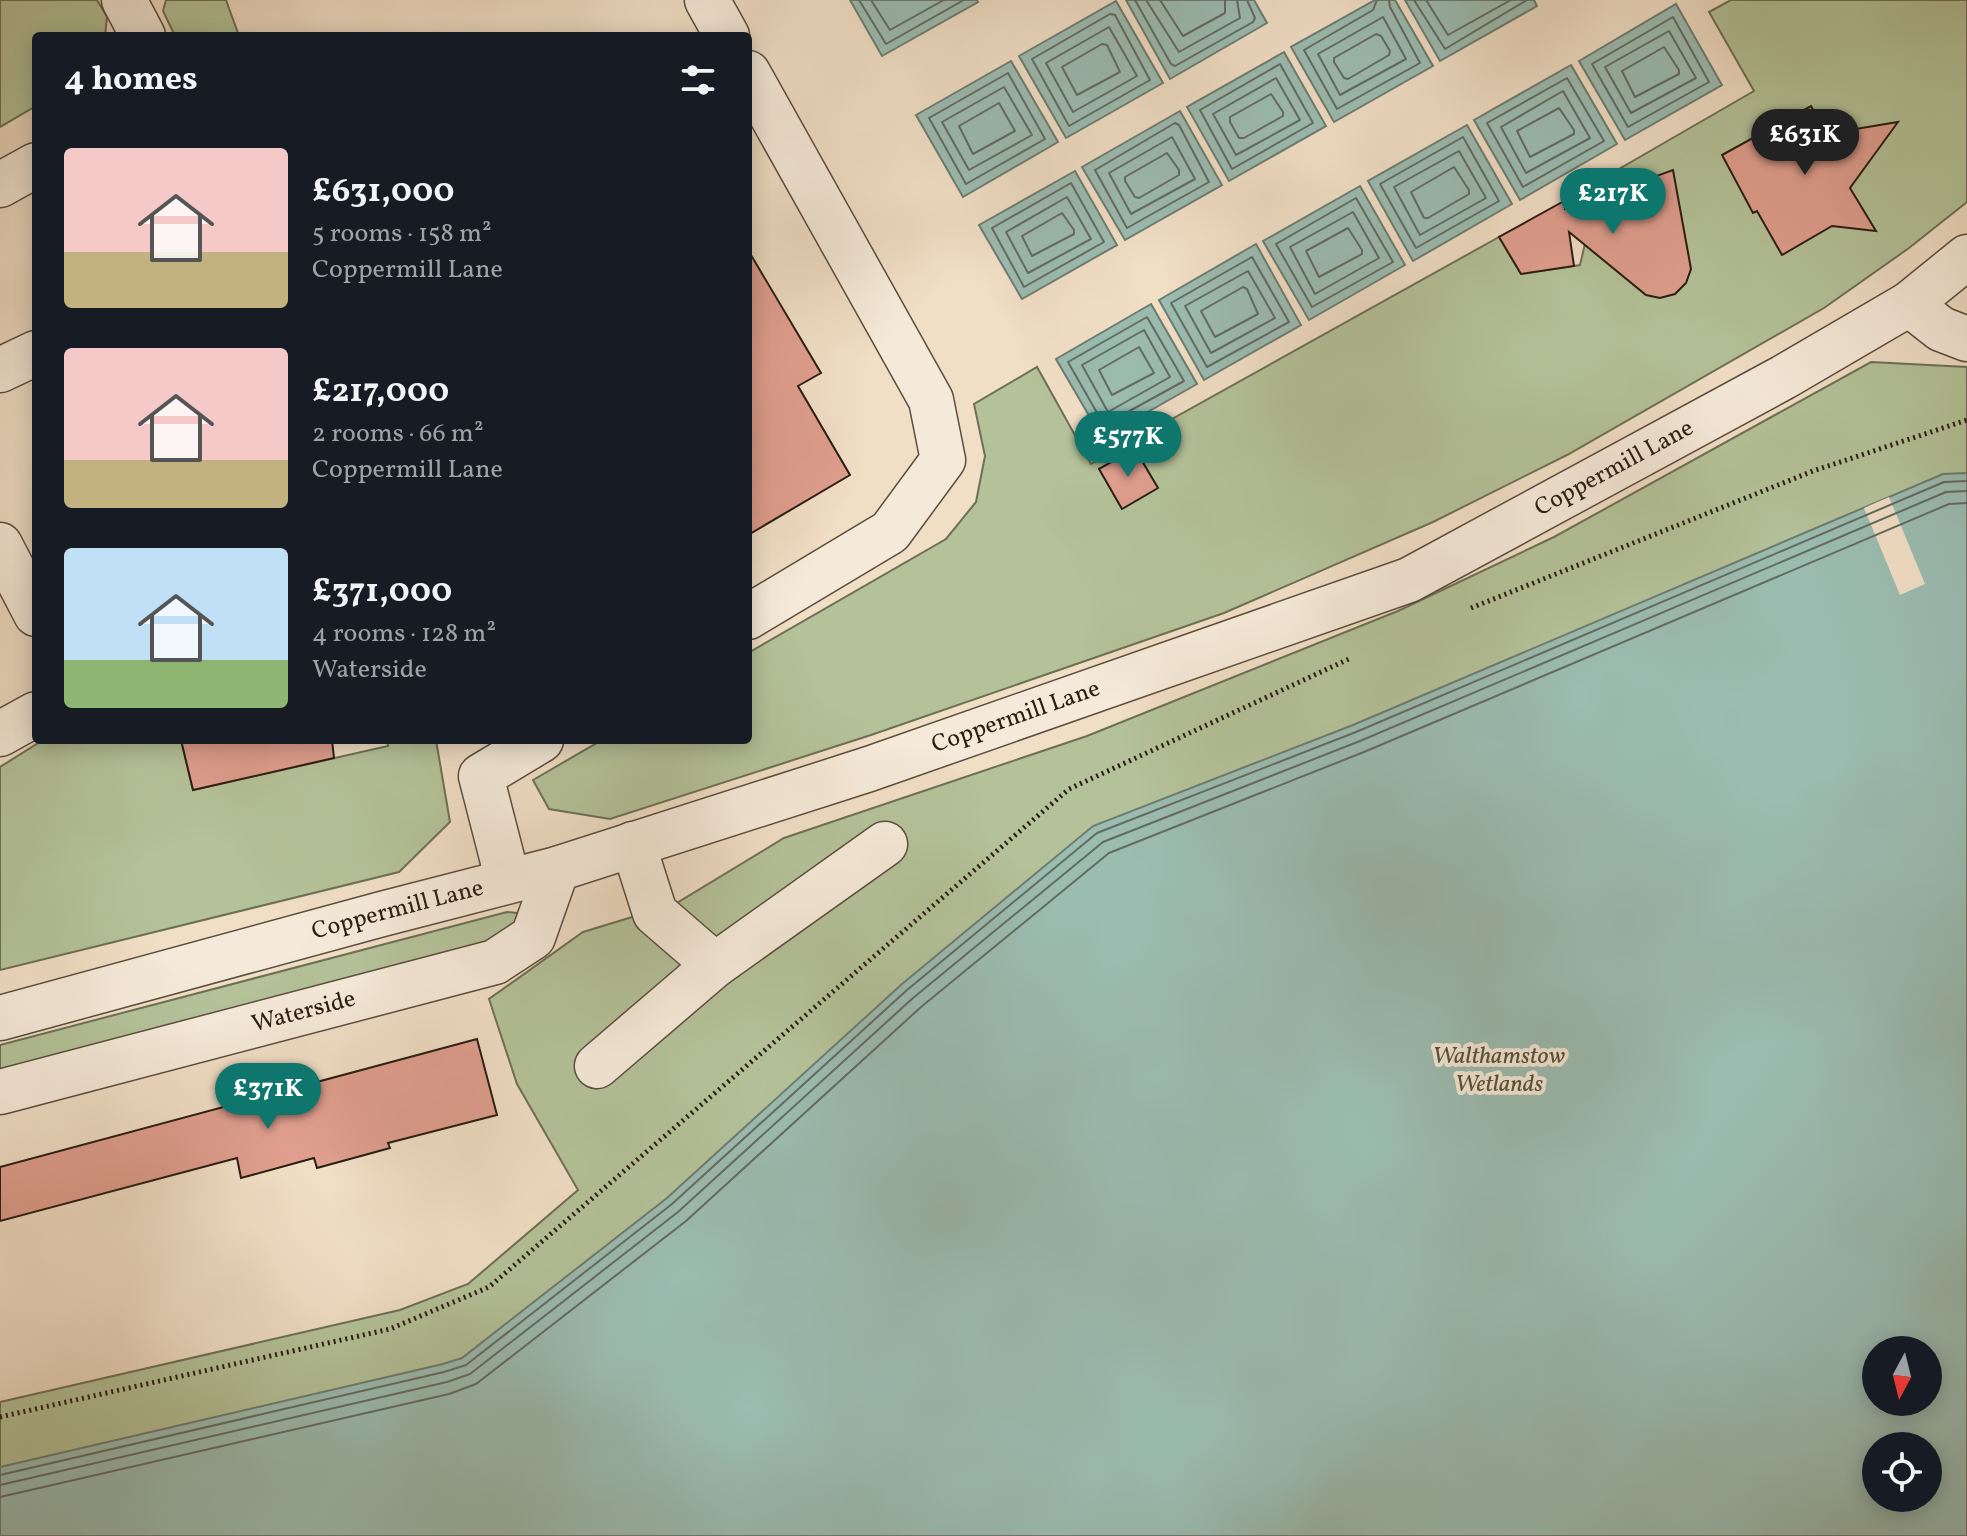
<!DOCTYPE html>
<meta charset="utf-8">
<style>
:root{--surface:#171b24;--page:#242831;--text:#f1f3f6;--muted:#9ea1a6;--accent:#0f766e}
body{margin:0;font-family:Vollkorn,serif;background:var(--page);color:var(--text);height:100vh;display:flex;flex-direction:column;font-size:30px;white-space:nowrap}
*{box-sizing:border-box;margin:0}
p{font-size:26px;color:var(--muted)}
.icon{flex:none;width:44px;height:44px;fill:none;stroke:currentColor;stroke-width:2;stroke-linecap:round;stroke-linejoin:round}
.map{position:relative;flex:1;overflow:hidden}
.side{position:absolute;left:32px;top:32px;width:720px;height:712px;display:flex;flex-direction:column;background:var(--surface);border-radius:8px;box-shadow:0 4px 20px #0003}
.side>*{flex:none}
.needle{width:52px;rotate:187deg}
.controls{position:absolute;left:1862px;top:1336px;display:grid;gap:16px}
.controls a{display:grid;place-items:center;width:80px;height:80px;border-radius:50%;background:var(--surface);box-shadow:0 4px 20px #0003;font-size:40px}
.price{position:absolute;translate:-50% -68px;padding:0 18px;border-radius:28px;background:var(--accent);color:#fff;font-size:26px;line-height:52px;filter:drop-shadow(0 2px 4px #0008)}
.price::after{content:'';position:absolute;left:50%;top:48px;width:24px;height:18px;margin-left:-12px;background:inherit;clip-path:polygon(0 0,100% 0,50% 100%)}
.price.on{background:#222;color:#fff}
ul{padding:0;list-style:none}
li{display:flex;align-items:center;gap:24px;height:200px;padding:0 32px}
li span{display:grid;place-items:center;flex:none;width:224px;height:160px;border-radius:8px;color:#555}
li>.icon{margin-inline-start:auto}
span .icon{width:96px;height:96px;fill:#fffc;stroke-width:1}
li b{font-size:34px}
h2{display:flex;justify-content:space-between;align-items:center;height:96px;padding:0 32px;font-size:34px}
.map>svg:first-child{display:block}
</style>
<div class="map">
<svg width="1967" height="1536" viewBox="0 0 1967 1536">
<rect width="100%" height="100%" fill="#f0dec5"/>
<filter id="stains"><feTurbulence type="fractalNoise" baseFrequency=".0025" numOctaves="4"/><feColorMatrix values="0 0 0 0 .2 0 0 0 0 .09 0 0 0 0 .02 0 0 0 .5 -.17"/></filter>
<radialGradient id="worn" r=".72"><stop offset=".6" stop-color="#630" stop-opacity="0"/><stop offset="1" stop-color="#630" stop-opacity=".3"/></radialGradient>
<g fill="#b4c299" stroke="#6e7056" stroke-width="2" fill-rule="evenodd">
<polygon points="0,0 97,0 107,17 105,36 36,36 36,106 0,127"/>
<polygon points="166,0 226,0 239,36 175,36 163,11"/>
<polygon points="1731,0 1967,0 1967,202 1909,248 1824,308 1567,455 1433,522 1224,613 871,735 610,819 549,809 533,780 602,740 748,740 748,653 946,539 976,502 985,456 974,404 1037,367 1091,464 1499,237 1521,274 1580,265 1587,235 1567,199 1754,91 1709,12"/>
<path d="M1871 362 1967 367V1536H0V1402L400 1310 468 1284 578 1190 517 1084 489 999 583 932 675 904 784 838 1087 736 1398 611 1554 537ZM1876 1350H1928V1402H1876ZM1876 1446H1928V1498H1876Z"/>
<polygon points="43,740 181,740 193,790 388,746 387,740 436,740 450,822 399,872 0,970 0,767"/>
<polygon points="507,912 517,913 524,919 522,935 0,1074 0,1045"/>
</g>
<g fill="#9bbcb1" stroke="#6d7c71" stroke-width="2" fill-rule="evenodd">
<polygon points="850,0 977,0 978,2 882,56"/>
<polygon points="1126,0 1254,0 1267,23 1170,79"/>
<polygon points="1375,0 1395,0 1433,66 1334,122 1291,47"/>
<polygon points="1405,0 1534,0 1537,6 1440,61"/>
<polygon points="1116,1 1163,83 1066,138 1019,56"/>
<polygon points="1676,4 1722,85 1625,140 1579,61"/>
<polygon points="1284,52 1326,126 1229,181 1187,107"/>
<polygon points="1011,61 1058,142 963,197 916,115"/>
<polygon points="1571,65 1617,144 1520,200 1474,120"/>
<polygon points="1180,111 1222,185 1125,240 1082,167"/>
<polygon points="1467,125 1512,204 1413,261 1368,181"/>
<polygon points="1075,171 1117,245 1022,299 979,225"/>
<polygon points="1360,186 1405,265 1309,320 1263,241"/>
<polygon points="1256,244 1301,325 1204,380 1159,300"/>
<polygon points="1151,304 1197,384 1102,438 1056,359"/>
<path d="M1967 473V1536H0V1467L443 1364 462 1358 667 1198 902 984 1093 826 1353 725 1943 474ZM1876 1350H1928V1402H1876ZM1876 1446H1928V1498H1876Z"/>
</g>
<polygon fill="#f0dec5" points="1889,497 1925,584 1900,595 1864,508"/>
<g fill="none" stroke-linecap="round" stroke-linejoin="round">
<g stroke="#626c62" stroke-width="2">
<polyline points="859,0 886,44 964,0"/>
<polyline points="871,0 890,30 944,0"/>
<polyline points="1135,0 1171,64 1175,66 1253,22 1255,18 1247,0"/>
<polyline points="1146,0 1179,52 1240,18 1237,0"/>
<polyline points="1160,0 1183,36 1225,13 1225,0"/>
<polyline points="1377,0 1373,10 1304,50 1337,109 1420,63 1390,7 1389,0"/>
<polyline points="1414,0 1445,49 1527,0"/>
<polyline points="1426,0 1448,35 1511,0"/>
<polygon points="1110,14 1115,15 1150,80 1069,126 1032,59"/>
<polygon points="1383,17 1406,59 1340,95 1318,54"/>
<polygon points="1673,17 1709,82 1628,127 1592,64"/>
<polygon points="1109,27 1137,76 1073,112 1046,63"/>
<polygon points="1669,31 1696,78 1631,113 1605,67"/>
<polygon points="1376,34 1381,36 1390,51 1389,55 1348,79 1344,78 1334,62 1334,58"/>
<polygon points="1102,44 1107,45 1120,72 1077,95 1062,67"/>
<polygon points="1664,47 1679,70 1679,74 1635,97 1622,71"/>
<polygon points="1280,64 1313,123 1232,169 1200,110"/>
<polygon points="1008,73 1045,139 966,184 929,118"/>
<polygon points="1276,78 1300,120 1236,155 1213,114"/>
<polygon points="1567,78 1604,141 1523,187 1487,123"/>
<polygon points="1004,87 1032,135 969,170 942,122"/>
<polygon points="1563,91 1590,138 1526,173 1501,127"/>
<polygon points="1271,94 1283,112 1283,116 1244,138 1239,138 1230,122 1230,117"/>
<polygon points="999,103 1015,131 973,154 959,126"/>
<polygon points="1559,108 1574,130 1574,134 1530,157 1517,131"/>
<polygon points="1175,123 1179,125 1209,182 1127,228 1095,170"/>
<polygon points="1172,137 1195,179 1131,214 1109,173"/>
<polygon points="1463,137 1499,201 1416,248 1380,184"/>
<polygon points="1459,151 1486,198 1420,235 1394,187"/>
<polygon points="1167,153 1179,170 1179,175 1139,198 1135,197 1125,181 1125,177"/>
<polygon points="1454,167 1469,190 1469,194 1428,218 1424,218 1411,192"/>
<polygon points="1071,183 1104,242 1024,287 992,228"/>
<polygon points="1067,197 1091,239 1028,273 1006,232"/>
<polygon points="1356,198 1393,262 1312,307 1276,244"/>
<polygon points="1353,212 1379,258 1315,294 1290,247"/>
<polygon points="1062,213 1074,230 1074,234 1032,256 1022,236"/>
<polygon points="1348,228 1362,250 1362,254 1319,277 1306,251"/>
<polygon points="1252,257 1289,322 1207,367 1171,303"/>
<polygon points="1248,271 1275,318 1211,353 1185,306"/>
<polygon points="1243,287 1247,289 1258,314 1215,337 1201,311"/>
<polygon points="1147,317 1184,381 1104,425 1068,362"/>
<polygon points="1144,330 1170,377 1108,412 1082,365"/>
<polygon points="1139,347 1154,373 1112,395 1099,370"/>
<polyline points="0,1475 444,1372 466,1365 672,1204 907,990 1097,833 1356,732 1944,482 1967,481"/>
<polyline points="0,1485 447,1382 470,1374 678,1212 913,998 1103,842 1360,741 1946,492 1967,491"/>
<polyline points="0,1497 449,1394 476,1384 686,1221 921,1007 1109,853 1364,752 1949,504 1967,503"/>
</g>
</g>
<g fill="#df9e8e" stroke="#291d12" stroke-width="2">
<polygon points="1811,106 1826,134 1898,122 1850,188 1876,231 1832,226 1782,255 1757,211 1753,213 1722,155"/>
<polygon points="1673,170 1691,269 1686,283 1675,294 1660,298 1646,295 1569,232 1574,266 1521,274 1499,237 1564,201 1565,209"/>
<polygon points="748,250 821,373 798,386 850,475 748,535"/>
<polygon points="1135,449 1158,488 1122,509 1099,469"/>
<polygon points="181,740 332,740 334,758 193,790"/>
<polygon points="477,1039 497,1115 388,1143 390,1148 317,1168 314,1158 241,1178 237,1158 0,1221 0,1167"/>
</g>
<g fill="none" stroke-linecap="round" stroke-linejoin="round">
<g stroke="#5b4d3f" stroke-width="47">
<g id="minor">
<polyline points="124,0 143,36"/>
<polyline points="707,0 727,36"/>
<polyline points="748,73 931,400 943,460 890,532 748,617"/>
<polyline points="0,185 36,165"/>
<polyline points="1909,304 1941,329 1967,339"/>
<polyline points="0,370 36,353"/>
<polyline points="0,545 36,614"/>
<polyline points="0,734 36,714"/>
<polyline points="633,844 655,913 715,965"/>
<polyline points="508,881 481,776 541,740"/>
<path id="s1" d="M0 1018 382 914 557 869 869 769 1409 580 1784 377 1909 304 1967 257"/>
<polyline points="597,1066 715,965 885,844"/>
<path id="s2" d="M0 1092 495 962 533 937 557 869"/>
</g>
</g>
<g stroke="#291d12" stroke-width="5" stroke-dasharray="2 4" stroke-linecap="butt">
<polyline points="1471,608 1813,471 1967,420"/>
<polyline points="0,1417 390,1329 489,1287 1069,789 1351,658"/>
</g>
<use href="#minor" stroke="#f5ead9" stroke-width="44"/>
</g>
<g text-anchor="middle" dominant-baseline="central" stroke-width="8" stroke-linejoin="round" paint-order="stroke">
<g font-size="24" fill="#291d12" stroke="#f5ead9">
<text stroke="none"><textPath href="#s1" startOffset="1710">Coppermill Lane</textPath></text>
<text stroke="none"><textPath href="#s1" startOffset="1060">Coppermill Lane</textPath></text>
<text stroke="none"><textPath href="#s1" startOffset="412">Coppermill Lane</textPath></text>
<text stroke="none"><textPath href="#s2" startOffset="314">Waterside</textPath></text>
</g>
<g font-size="24" font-style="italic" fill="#534f3a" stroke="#f5ead9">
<text x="1499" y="1057">Walthamstow<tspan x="1499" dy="28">Wetlands</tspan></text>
</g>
</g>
<rect width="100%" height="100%" filter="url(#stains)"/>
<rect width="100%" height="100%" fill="url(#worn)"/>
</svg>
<div class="controls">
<a><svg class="needle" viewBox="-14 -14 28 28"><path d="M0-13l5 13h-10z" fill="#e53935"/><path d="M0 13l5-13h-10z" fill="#9ea1a6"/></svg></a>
<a><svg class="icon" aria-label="locate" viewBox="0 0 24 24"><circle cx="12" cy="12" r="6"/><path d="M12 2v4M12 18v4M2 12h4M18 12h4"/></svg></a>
</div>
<b class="price on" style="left:1805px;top:177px">£631K</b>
<b class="price" style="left:1613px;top:236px">£217K</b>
<b class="price" style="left:1128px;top:479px">£577K</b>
<b class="price" style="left:268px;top:1131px">£371K</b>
<section class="side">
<h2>4 homes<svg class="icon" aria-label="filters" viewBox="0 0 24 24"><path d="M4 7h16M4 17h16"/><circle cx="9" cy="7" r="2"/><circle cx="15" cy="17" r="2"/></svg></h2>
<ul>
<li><span style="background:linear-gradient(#f6c9c9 65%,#c2b280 0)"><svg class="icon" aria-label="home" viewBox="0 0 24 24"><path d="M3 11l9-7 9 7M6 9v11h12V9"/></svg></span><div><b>£631,000</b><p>5 rooms · 158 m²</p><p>Coppermill Lane</p></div></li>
<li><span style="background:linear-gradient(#f6c9c9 70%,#c2b280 0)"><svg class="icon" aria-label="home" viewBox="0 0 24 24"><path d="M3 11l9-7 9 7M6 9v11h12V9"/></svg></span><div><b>£217,000</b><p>2 rooms · 66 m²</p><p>Coppermill Lane</p></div></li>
<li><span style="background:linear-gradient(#bfe0f5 70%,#8fb573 0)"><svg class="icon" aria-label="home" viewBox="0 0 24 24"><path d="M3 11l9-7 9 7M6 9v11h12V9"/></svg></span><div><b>£371,000</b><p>4 rooms · 128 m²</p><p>Waterside</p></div></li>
</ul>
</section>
</div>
